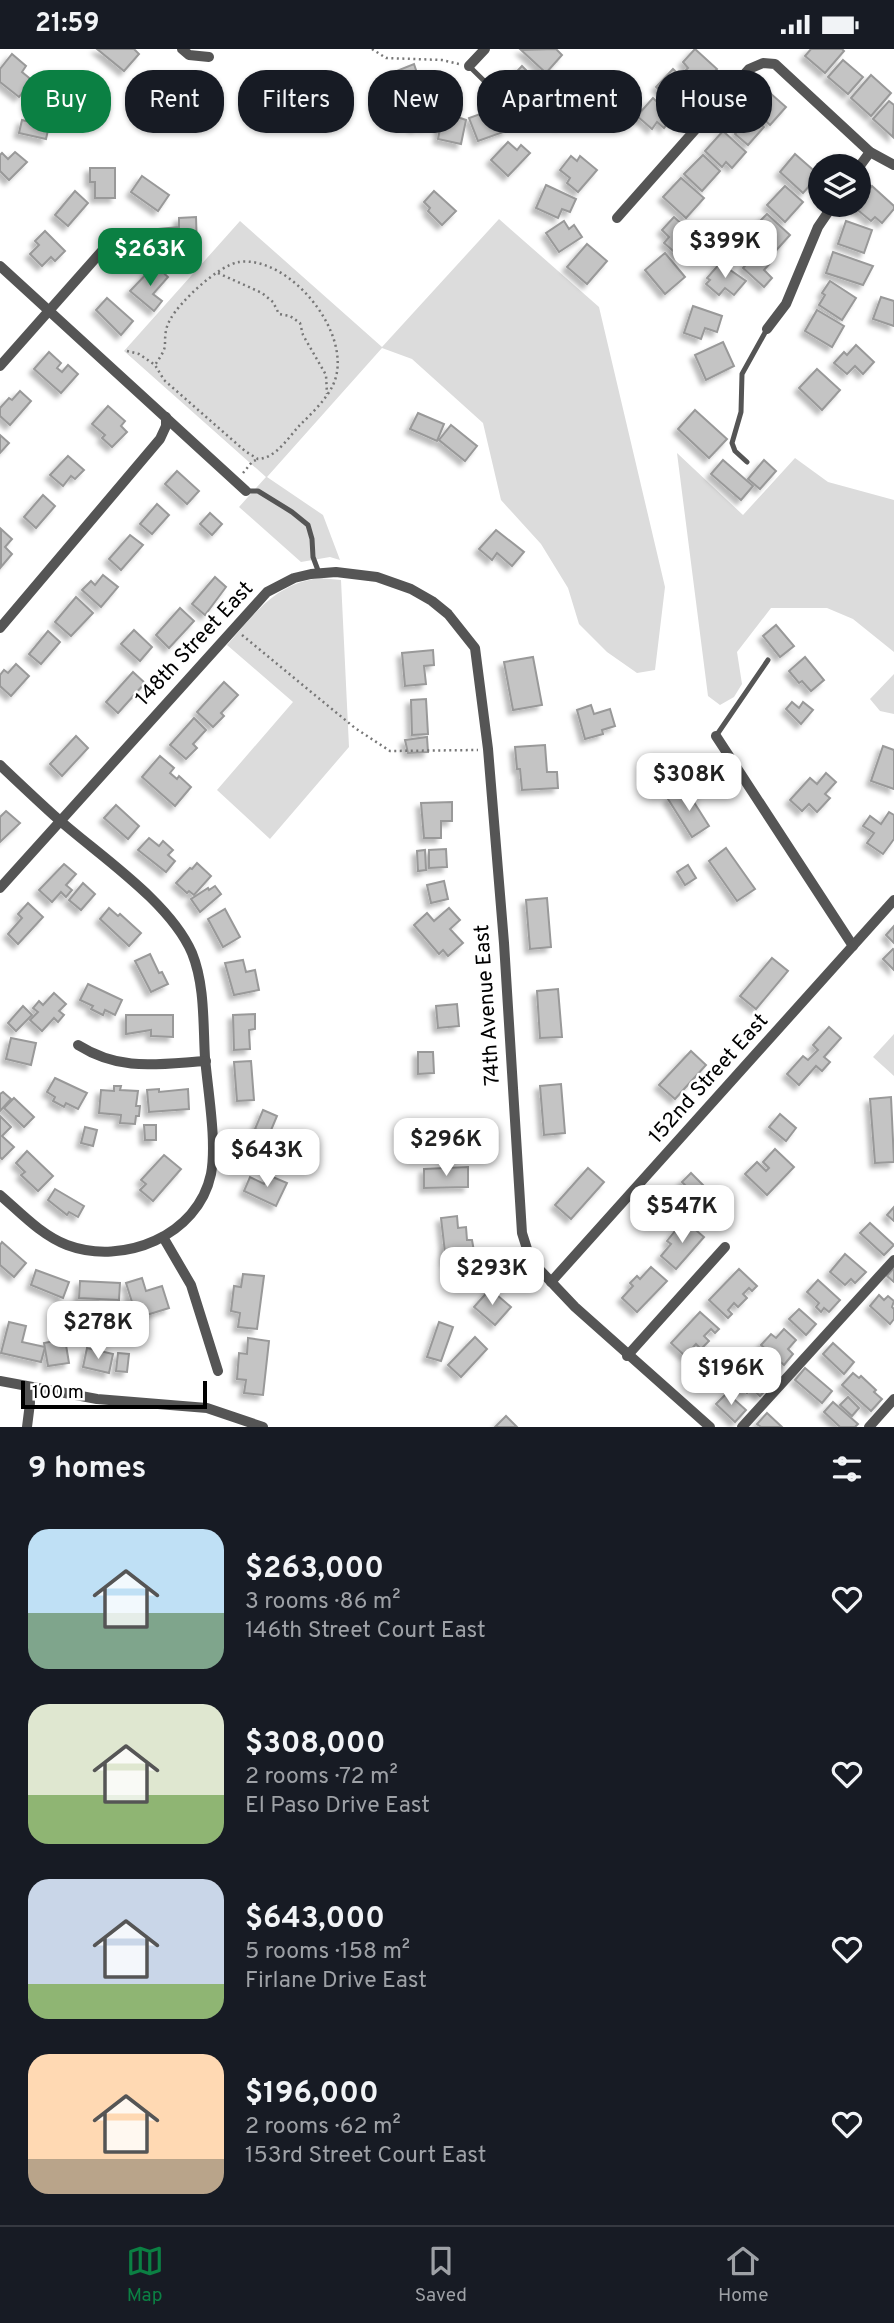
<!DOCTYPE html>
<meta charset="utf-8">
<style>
:root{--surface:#171b24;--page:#242831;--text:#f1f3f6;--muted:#9ea1a6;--line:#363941;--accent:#0b8043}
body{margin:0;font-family:Overpass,sans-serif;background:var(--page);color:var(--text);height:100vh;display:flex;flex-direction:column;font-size:26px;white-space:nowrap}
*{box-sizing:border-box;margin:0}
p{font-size:23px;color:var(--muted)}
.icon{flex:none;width:38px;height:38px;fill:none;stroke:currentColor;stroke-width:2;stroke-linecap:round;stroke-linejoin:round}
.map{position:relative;height:1378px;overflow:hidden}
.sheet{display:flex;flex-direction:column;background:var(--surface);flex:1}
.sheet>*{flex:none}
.hud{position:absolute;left:21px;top:21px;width:852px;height:63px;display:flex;gap:14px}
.tools{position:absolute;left:808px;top:105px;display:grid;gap:14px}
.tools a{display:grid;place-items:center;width:63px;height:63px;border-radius:50%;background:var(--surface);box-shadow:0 2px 5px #0004;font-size:35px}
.scale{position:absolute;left:21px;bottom:18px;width:186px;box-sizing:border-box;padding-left:7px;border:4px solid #000;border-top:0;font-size:19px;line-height:24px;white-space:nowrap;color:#000;-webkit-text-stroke:5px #fff;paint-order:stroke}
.price{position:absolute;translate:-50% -60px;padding:0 16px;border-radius:14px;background:#fff;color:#222;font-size:23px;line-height:46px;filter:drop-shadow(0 2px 4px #0008)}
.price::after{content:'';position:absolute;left:50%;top:42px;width:21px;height:16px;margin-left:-10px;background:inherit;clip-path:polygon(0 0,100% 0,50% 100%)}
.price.current{background:var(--accent);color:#fff}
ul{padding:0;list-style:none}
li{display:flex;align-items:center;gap:21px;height:175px;padding:0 28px}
li span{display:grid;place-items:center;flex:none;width:196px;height:140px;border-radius:21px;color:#555}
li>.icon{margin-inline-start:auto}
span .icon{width:84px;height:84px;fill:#fffc;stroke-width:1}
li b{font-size:30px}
h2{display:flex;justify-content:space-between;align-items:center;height:84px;padding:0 28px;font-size:30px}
.pill{padding:0 24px;border-radius:28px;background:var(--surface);box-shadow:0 2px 5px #0004;font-size:24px;line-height:63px}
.pill.current{background:var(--accent);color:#fff}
.status{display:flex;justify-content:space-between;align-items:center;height:49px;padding:0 35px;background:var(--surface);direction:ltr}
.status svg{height:19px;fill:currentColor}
.tab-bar{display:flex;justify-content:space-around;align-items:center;height:98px;border-top:2px solid var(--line);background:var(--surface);font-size:19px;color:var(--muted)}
.tab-bar a{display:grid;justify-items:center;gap:4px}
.tab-bar .current{color:var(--accent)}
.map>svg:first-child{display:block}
</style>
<div class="status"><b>21:59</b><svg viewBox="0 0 49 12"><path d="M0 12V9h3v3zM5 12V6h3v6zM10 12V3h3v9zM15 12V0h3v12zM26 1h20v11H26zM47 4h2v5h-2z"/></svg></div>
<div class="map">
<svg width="894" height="1378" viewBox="0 0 894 1378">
<defs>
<filter id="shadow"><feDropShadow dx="-4.5" dy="4.5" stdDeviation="2" flood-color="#0004"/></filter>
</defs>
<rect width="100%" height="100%" fill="#fff"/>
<g fill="#dcdcdc">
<polygon points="499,170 599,258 665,538 655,621 637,624 607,603 579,575 568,539 541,495 501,451 483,374 412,310 382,299 267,428 323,466 340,511 330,508 301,513 239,458 266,428 124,302 240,172 382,298"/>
<polygon points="677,404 743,466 795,409 828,433 894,451 894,603 853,570 827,559 771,559 737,603 742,635 734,648 720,656 708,647"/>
<path d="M319 529 341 531 349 698 270 790 217 741 293 653 227 596C256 564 273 536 319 529Z"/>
<polygon points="894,625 894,665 880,662 870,650"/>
<polygon points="894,985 894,1027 873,1008"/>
</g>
<g fill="#c4c4c4" stroke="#999" stroke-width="2" filter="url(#shadow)">
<polygon points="97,0 134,0 139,5 124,22"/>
<polygon points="556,0 562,6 546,24 521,1"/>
<polygon points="695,0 717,20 707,31 704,28 698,35 685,22 688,19 683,13"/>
<polygon points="811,0 842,0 844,2 825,24 805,7"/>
<polygon points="12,5 26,17 22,23 33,32 19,48 0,33 0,20"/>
<polygon points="843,11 863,28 848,45 828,28"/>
<polygon points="414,15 418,27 411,30 415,40 392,49 384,27"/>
<polygon points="522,17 540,35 525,51 506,34"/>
<polygon points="673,20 692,38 686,45 691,49 680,60 656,38"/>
<polygon points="871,26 891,44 871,67 851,49"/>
<polygon points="151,29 175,46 165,63 140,48"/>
<polygon points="762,37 786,58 770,76 747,55"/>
<polygon points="561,40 578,57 560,76 543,59"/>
<polygon points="426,41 441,59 424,77 420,74 415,79 407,71 411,66 406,61"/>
<polygon points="653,49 673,68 664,79 657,73 652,80 637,67"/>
<polygon points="889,52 894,56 893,88 873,70"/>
<polygon points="33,55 53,59 46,90 19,84 22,71 30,73"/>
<polygon points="497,59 506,82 478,92 469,69"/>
<polygon points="743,59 764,78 748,96 735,85 743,76 735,68"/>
<polygon points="443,63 466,71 461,95 438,90"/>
<polygon points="723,82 746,103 732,119 726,113 722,118 705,102"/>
<polygon points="508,93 517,101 521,96 530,104 508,127 491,111"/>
<polygon points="15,103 27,113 9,131 0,122 0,106 2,104 8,110"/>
<polygon points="795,105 819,126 803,144 780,123"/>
<polygon points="703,106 720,122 702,142 684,125"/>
<polygon points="571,107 577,112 580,107 597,121 578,143 567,134 570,129 560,121"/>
<polygon points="90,119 115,119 115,149 95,149 95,133 90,133"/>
<polygon points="142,127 169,146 158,162 131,143"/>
<polygon points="681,129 704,149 686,169 663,148"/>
<polygon points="546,136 576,150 570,163 562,160 558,169 536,159"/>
<polygon points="785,137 803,153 785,173 767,156"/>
<polygon points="872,137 894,157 894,160 882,174 875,168 871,172 854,158 859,156 859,152"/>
<polygon points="75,142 88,154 68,177 55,166"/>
<polygon points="434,142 456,162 442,176 428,162 430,159 424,153"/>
<polygon points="767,165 790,186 772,206 759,194 763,191 752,180"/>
<polygon points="196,168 197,199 166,201 166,197 160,197 159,180 179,178 179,169"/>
<polygon points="674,168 696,188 679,207 664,194 669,188 662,181"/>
<polygon points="564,172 569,180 574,176 582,188 559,203 546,184"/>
<polygon points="846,172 872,181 864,204 838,195"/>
<polygon points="45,182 65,202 55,212 51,208 42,217 30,205 39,196 35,192"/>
<polygon points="587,195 607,212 587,235 567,218"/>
<polygon points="759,201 772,212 764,221 772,229 764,238 743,219"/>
<polygon points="833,203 873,217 863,236 826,224"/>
<polygon points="665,204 685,228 665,245 645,221"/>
<polygon points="720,214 746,232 734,246 725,239 719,246 706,235 710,231 707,229"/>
<polygon points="155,216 168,228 153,245 162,252 154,262 130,242"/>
<polygon points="830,232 856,249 842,271 819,256 825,246 822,244"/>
<polygon points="881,248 894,252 894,277 873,270"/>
<polygon points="107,249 133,272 121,286 96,261"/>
<polygon points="693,257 722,267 717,283 705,279 701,290 684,284"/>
<polygon points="817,261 844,277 832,298 805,282"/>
<polygon points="723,293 734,317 706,331 695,306"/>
<polygon points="856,296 874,313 863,325 855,317 847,325 834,314 844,303 847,306"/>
<polygon points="49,303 61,314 57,319 62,323 68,316 78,325 61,344 34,320"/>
<polygon points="817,320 840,341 822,361 799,339"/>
<polygon points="20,342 31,352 10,376 0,367 0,359 9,349 12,351"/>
<polygon points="108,357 125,372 121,377 127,383 112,398 102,389 105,386 92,375"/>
<polygon points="695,361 727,390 709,409 678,380"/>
<polygon points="418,364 444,375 437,392 410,380"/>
<polygon points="451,376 477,397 465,412 439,391"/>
<polygon points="0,386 9,394 0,404"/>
<polygon points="68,407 84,421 75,430 71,427 63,437 50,426"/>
<polygon points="723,411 753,437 741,451 711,425"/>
<polygon points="764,411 776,422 760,440 748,430"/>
<polygon points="177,422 199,442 187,455 165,435"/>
<polygon points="43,446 55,457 36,479 24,468"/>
<polygon points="157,455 169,466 152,485 140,475"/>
<polygon points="210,464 222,475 212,486 200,475"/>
<polygon points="1,480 12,490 5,498 12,505 1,518"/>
<polygon points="496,481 524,503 512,517 497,504 492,511 479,500"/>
<polygon points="130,486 143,496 121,521 109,510"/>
<polygon points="103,526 118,538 101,558 82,541 91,532 95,536"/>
<polygon points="215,528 226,538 205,566 192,555"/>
<polygon points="76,548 93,564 71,587 55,573"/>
<polygon points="180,559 194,572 169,599 156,586"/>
<polygon points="776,576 794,597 780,608 763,587"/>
<polygon points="134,581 152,598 140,612 121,595"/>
<polygon points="48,582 60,593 41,615 29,605"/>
<polygon points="433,601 434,616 424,617 426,635 405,637 402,604"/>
<polygon points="533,608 542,656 513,661 504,613"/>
<polygon points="805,608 824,631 811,642 802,632 799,634 789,622"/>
<polygon points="16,615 29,627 11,647 0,637 0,626 4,621 8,624"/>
<polygon points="133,623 145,634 118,664 106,653"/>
<polygon points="224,633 238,646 221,664 224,667 213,678 197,663"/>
<polygon points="426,650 428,685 412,686 411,651"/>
<polygon points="792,653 799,659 803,653 813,661 801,675 786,660"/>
<polygon points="591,656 594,665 610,660 615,677 602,681 603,685 585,690 577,661"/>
<polygon points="194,669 206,681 193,695 197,699 186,710 170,696"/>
<polygon points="76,687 88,699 62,727 50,715"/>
<polygon points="427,688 428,703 408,704 405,691"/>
<polygon points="545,696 547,723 557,723 558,739 522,741 520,720 517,720 515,698"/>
<polygon points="883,697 894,701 894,740 871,732"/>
<polygon points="160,707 174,719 170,724 177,730 179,727 191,738 175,757 142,728"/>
<polygon points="826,724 836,733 825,745 830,749 817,763 809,755 802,762 790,751 810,729 817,735"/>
<polygon points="685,739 709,777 692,788 668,750"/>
<polygon points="452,753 452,772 441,772 441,789 424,789 421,754"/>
<polygon points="116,756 139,777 128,790 104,769"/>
<polygon points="6,762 20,774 0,793 0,768"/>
<polygon points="889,763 894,766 894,790 883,805 867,794 874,784 863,777 870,767 881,775"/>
<polygon points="149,789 159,797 163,792 173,801 168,806 175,812 166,823 138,801"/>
<polygon points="726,799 755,840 737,852 709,812"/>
<polygon points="446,800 447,818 429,819 429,801"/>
<polygon points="425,801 426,821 418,822 417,802"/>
<polygon points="197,814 211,827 194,846 189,842 187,844 176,834 190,819 192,820"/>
<polygon points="64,815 76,825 66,836 72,841 66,848 61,843 52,853 39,841"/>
<polygon points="688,816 696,829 685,836 677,823"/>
<polygon points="444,832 448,850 431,854 427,836"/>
<polygon points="83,834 95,845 81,861 69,851"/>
<polygon points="215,837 221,845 200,863 191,850 208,839 209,841"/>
<polygon points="547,849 551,898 530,900 526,851"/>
<polygon points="28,854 43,868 18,895 8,885 22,869 18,865"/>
<polygon points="109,859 118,867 120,865 141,884 129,897 100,870"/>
<polygon points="449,859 460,871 450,880 463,894 448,907 443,901 439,905 414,876 427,864 434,872"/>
<polygon points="225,860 240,888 223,898 208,870"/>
<polygon points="894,877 894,894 886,886"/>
<polygon points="893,900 894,901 894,921 883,910"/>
<polygon points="150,905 159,924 162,923 168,935 151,943 135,912"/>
<polygon points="772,909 788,922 756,960 740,947"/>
<polygon points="243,911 246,923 255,921 259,941 234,946 225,914"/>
<polygon points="88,935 122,951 115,966 105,961 103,966 91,960 93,957 80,951"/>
<polygon points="558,940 562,988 540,989 537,942"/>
<polygon points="54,944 66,955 59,962 64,966 58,973 54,969 42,982 30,971 38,963 33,959 39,952 43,956"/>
<polygon points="457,955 459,977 438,979 436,957"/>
<polygon points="23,957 32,966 16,982 8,974"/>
<polygon points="255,965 255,980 249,981 250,1000 234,1001 233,966"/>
<polygon points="126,966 173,966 173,988 151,987 151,981 126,985"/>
<polygon points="829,978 841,989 824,1008 830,1013 822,1022 816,1017 799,1036 787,1025 803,1007 808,1011 818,1001 813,996"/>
<polygon points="11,989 36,994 31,1016 6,1010"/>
<polygon points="691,1002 706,1016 675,1050 659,1036"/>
<polygon points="418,1003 433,1003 434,1024 418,1025"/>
<polygon points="251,1012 254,1051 237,1052 234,1013"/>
<polygon points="55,1029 87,1044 78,1060 66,1054 64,1058 53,1052 55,1048 47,1043"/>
<polygon points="561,1035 565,1084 544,1086 540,1037"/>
<polygon points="114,1037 121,1037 120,1041 138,1042 136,1057 140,1057 139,1067 136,1067 135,1075 120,1074 121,1066 99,1064 101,1041 114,1042"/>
<polygon points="159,1040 159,1043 188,1040 189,1060 149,1063 147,1041"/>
<polygon points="3,1043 11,1050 0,1062 0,1045"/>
<polygon points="891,1048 894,1113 875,1114 870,1050"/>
<polygon points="14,1049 34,1068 24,1078 4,1059"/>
<polygon points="263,1061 277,1067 269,1086 255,1080"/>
<polygon points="780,1065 796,1079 786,1092 769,1078"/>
<polygon points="0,1067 11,1078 2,1087 14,1098 2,1110 0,1108"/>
<polygon points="452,1074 467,1074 467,1105 452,1105 452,1098 445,1098 445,1084 452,1084"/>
<polygon points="144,1076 156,1076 156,1091 145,1091"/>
<polygon points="85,1078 97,1081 93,1097 81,1094"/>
<polygon points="775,1100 794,1118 767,1146 745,1125 757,1113 766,1122 769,1119 763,1113"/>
<polygon points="27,1102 53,1127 38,1142 21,1126 25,1123 16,1114"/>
<polygon points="164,1106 181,1120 153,1152 140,1141 146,1135 141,1131"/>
<polygon points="468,1118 468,1138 424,1139 424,1120"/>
<polygon points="588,1119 604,1133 571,1170 555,1156"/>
<polygon points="691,1124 711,1144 702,1153 682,1133"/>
<polygon points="268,1126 287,1134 276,1157 244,1142 250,1128 264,1135"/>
<polygon points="55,1140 84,1157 78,1168 69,1163 67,1166 48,1151"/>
<polygon points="894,1158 894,1172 887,1166"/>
<polygon points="457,1167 458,1179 466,1178 467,1191 472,1191 475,1208 446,1212 441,1169"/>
<polygon points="684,1171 704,1188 676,1220 661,1207 671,1195 667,1192 675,1182 679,1186 684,1181 679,1177"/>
<polygon points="870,1174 894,1196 884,1206 860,1184"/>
<polygon points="2,1193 26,1214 14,1228 0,1216 0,1196"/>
<polygon points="845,1205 866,1223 855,1234 851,1230 845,1236 830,1223"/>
<polygon points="651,1218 667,1232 637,1263 622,1249 633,1237 630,1234 637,1227 640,1230"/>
<polygon points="739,1220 757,1237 752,1242 749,1239 743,1245 747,1249 738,1258 734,1254 728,1261 732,1265 728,1269 709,1251"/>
<polygon points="893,1220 894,1221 894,1233 887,1227"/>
<polygon points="36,1221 69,1233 63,1249 31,1236"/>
<polygon points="243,1225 264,1227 257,1280 238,1278 240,1264 231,1262 234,1237 241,1238"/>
<polygon points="142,1229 146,1242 162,1237 169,1259 137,1269 126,1234"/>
<polygon points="818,1231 840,1251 829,1263 824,1259 821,1263 816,1258 819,1254 807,1243"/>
<polygon points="80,1232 120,1234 119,1251 79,1249"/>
<polygon points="490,1240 511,1258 495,1276 474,1258"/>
<polygon points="879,1246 884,1251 888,1247 894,1252 892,1258 894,1260 894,1270 890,1275 870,1257"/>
<polygon points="799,1260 816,1275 806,1286 789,1270"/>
<polygon points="700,1263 719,1280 715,1284 711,1280 704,1287 709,1292 701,1300 696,1295 685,1307 671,1294"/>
<polygon points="9,1273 26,1277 22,1293 45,1298 41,1313 1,1304"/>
<polygon points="439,1273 453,1278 441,1312 427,1308"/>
<polygon points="784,1280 796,1291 788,1300 793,1305 784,1316 761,1296 771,1285 776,1289"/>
<polygon points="475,1288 487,1300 461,1328 448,1316"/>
<polygon points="248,1289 269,1292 263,1346 244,1344 246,1331 237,1330 239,1304 247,1305"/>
<polygon points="65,1290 69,1314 48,1317 44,1294"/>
<polygon points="833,1294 854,1313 844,1325 823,1305"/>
<polygon points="87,1299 113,1305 109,1324 83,1318"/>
<polygon points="118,1304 129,1305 127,1323 116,1322"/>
<polygon points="755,1308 777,1329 760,1347 751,1339 747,1344 734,1331"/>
<polygon points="805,1319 832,1342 822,1354 795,1331"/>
<polygon points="853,1324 859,1329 861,1327 876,1341 874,1343 882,1350 871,1362 842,1336"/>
<polygon points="727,1344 746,1361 735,1373 716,1355"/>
<polygon points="848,1348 859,1359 852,1367 840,1356"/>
<polygon points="833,1353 858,1375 855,1378 840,1378 824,1363"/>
<polygon points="767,1364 782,1378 761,1378 757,1375"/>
<polygon points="506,1367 517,1378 495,1378"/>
</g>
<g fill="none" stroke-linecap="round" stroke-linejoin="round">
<g stroke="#777" stroke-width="2.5" stroke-dasharray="2 3.5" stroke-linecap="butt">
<polyline points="372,0 386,9 442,11 459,15"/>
<polyline points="218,224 262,244 273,253 279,265 290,267 300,274 303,286 326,326 327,345"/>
<path d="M127 302 139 305 155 316 164 331 245 402 258 410C276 409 288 389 299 377 311 365 326 351 333 336 356 287 290 206 239 213 219 216 179 253 170 271 165 279 165 288 165 297 164 303 159 310 155 316"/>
<polyline points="243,424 252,413 258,410"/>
<polyline points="242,586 355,679 390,702 478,701"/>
</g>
<g stroke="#555" stroke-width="5">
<polyline points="469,17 518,65"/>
<polyline points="747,413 735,402 732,394 741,363 742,325 767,280"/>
<polyline points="246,442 258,442 292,463 308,476 312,490 313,508 319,524"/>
<polyline points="716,687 768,611"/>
</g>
<g stroke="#555" stroke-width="10">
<polyline points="182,0 189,6 209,8"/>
<polyline points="469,17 485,0"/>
<polyline points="859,118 870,103"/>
<polyline points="617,169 749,20 763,14 775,15 870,103 894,116"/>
<polyline points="0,217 246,442"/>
<polyline points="767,280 786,255 818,178 833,156"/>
<polyline points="0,317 117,185"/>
<polyline points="0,579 160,390 166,377 166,368"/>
<polyline points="716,687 853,897"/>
<path d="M0 716C19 734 39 753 58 770 100 807 170 853 192 904 205 936 203 975 205 1009 208 1043 217 1093 211 1125 198 1187 123 1217 67 1196 41 1186 21 1164 0 1146"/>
<polyline points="0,839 267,543 294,529 311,525 336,523 377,528 411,540 432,552 448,565 475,599 488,700 504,894 522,1184 528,1203 538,1219 575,1258 710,1378"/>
<path d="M78 996C121 1023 158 1015 206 1012"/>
<polyline points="163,1188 191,1236 218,1322"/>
<polyline points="551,1233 894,851"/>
<polyline points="627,1307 725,1198"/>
<polyline points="0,1332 97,1350 207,1359 263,1378"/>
<polyline points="27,1378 30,1354 29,1339"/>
<polyline points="742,1378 894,1211"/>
<polyline points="869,1378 894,1350"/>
</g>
</g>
<g text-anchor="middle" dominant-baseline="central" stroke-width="5" stroke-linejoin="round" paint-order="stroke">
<g font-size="21" fill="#000" stroke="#fff">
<text transform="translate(195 595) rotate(-47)">148th Street East</text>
<text transform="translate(488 956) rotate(-94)">74th Avenue East</text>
<text transform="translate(709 1030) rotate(-48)">152nd Street East</text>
</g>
</g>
</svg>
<div class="tools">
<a><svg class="icon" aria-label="layers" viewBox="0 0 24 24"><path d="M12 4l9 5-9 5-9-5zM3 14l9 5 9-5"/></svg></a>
</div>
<div class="scale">100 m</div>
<b class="price" style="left:725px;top:231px">$399K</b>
<b class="price current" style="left:150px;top:239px">$263K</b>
<b class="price" style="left:689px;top:764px">$308K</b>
<b class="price" style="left:446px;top:1129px">$296K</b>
<b class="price" style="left:267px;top:1140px">$643K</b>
<b class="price" style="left:682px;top:1196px">$547K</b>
<b class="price" style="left:492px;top:1258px">$293K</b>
<b class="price" style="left:98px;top:1312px">$278K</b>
<b class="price" style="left:731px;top:1358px">$196K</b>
<div class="hud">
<a class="pill current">Buy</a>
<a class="pill">Rent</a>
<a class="pill">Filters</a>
<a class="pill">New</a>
<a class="pill">Apartment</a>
<a class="pill">House</a>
</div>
</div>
<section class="sheet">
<h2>9 homes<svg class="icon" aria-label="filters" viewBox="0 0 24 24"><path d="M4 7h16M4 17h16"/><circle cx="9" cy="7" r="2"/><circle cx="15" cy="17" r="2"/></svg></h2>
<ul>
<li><span style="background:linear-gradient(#bfe0f5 60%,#7fa58c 0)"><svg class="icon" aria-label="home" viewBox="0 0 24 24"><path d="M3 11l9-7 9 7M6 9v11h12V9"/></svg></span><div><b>$263,000</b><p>3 rooms · 86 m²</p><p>146th Street Court East</p></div><svg class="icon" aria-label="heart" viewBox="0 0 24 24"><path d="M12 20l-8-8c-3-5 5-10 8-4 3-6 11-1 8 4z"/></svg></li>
<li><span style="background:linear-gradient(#dfe7d0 65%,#8fb573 0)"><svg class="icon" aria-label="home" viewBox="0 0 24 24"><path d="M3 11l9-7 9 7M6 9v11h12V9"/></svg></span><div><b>$308,000</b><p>2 rooms · 72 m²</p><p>El Paso Drive East</p></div><svg class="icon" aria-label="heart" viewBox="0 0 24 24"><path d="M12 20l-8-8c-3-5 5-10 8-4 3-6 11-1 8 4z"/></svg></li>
<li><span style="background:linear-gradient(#c9d6e8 75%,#8fb573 0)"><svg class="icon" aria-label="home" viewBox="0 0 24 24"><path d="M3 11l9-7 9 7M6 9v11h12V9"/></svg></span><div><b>$643,000</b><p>5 rooms · 158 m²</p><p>Firlane Drive East</p></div><svg class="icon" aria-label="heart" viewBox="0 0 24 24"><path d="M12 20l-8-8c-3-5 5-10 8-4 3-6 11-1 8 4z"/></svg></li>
<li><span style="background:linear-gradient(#ffd9b3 75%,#b9a48a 0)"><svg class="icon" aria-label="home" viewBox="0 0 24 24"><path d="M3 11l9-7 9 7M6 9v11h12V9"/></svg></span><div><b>$196,000</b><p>2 rooms · 62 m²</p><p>153rd Street Court East</p></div><svg class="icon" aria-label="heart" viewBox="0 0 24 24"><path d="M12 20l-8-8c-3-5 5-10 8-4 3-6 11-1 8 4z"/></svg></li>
</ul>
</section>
<nav class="tab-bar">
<a class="current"><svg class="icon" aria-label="map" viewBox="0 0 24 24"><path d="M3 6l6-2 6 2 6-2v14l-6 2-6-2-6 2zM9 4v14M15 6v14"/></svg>Map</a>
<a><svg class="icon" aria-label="saved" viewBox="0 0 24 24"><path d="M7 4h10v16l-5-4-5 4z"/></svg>Saved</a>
<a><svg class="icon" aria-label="home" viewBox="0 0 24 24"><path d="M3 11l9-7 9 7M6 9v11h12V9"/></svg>Home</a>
</nav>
